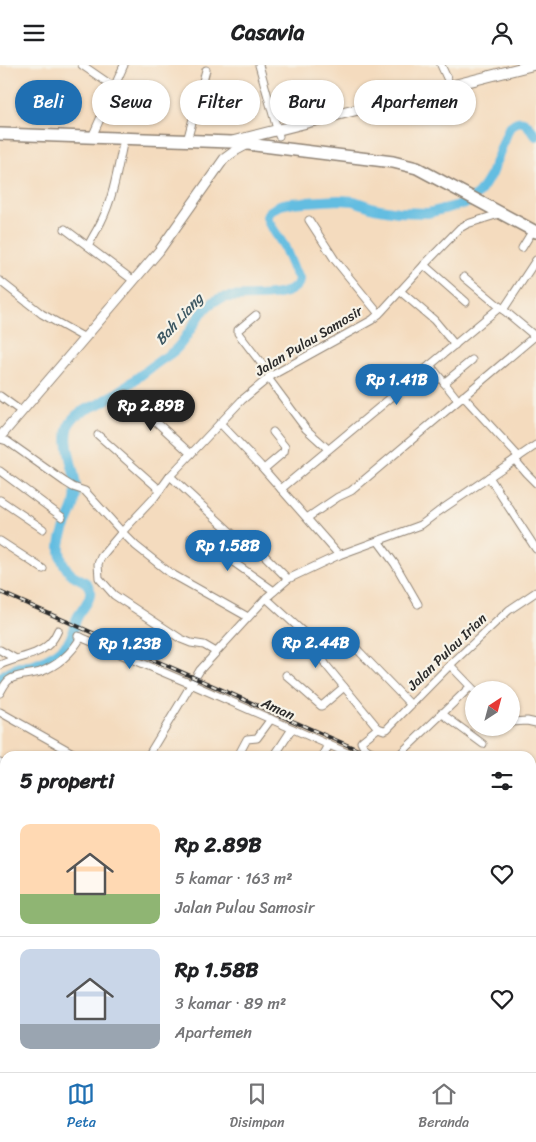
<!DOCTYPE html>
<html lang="id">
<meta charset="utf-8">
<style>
:root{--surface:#fff;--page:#f6f6f6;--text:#202124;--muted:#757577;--line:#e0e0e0;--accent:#1f6fb2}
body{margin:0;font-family:Sriracha,sans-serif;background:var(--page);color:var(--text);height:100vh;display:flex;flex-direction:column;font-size:19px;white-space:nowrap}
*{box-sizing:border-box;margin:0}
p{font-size:16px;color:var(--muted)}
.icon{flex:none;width:28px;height:28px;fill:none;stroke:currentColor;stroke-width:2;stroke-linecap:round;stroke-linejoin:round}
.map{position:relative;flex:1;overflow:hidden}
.side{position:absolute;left:0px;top:686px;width:536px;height:321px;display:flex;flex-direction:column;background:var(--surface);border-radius:15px 15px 0 0;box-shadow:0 1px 4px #0004}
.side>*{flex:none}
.banner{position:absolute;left:15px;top:15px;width:506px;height:45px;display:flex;gap:10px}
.needle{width:32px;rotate:36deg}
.tools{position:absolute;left:465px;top:616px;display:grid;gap:10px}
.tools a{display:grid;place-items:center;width:55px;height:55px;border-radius:50%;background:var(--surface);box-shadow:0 1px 4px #0004;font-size:25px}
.price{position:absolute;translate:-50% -42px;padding:0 11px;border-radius:18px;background:var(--accent);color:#fff;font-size:16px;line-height:32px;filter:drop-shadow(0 1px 2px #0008)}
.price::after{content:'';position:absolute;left:50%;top:30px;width:15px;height:11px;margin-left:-8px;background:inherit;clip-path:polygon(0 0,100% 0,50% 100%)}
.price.selected{background:#222;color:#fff}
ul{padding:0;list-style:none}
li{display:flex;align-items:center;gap:15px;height:125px;padding:0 20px}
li+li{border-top:1px solid var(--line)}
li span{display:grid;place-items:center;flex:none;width:140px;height:100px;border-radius:10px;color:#555}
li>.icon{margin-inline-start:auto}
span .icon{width:60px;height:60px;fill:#fffc;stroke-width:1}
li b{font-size:21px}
h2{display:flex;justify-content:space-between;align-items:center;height:60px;padding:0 20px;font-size:21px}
.pill{padding:0 18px;border-radius:22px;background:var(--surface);box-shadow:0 1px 4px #0004;font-size:18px;line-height:45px}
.pill.selected{background:var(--accent);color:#fff}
header{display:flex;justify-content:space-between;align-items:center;height:65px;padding:0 20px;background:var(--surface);font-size:22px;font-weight:700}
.menu{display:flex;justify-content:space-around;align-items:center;height:70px;border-top:1px solid var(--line);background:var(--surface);font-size:14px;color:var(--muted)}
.menu a{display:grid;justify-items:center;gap:2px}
.menu .selected{color:var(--accent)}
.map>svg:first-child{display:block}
</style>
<header><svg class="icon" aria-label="menu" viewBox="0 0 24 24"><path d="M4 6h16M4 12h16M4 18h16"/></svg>Casavia<svg class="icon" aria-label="person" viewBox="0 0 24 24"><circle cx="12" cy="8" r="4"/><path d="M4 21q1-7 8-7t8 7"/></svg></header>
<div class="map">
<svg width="536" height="1007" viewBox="0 0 536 1007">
<rect width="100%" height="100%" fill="#f7f3e8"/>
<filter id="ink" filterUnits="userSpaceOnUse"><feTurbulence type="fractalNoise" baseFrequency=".02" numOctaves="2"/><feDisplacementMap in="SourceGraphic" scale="10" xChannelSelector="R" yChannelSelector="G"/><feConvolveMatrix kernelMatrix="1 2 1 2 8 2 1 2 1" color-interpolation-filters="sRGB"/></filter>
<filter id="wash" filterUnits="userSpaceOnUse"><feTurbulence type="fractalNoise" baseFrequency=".0096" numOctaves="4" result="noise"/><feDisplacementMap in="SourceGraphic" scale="20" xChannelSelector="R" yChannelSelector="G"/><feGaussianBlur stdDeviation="1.12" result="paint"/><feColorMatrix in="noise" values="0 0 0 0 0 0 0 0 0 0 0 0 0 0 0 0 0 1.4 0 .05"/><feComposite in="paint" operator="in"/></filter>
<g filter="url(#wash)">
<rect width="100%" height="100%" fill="#f4dbbe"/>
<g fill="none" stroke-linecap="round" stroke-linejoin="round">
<path stroke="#63bde1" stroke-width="10" d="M0 613C6 608 12 604 19 602 24 600 30 600 34 599 46 595 62 586 69 576 74 569 73 559 78 551 82 544 92 534 90 525 88 515 77 514 70 508 67 505 62 497 61 492 56 474 69 457 74 441 76 433 76 423 75 415 72 397 61 371 72 355 78 346 91 343 101 338 107 334 114 330 120 326 131 318 142 309 153 301 160 295 168 291 175 285 191 271 200 238 222 233 242 228 291 238 300 215L293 203 284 181 269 158 267 152 269 147 274 144 280 140 289 138 339 135 354 136 374 143 398 147 428 148 467 138 479 128 485 119 491 109 509 63C522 49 528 60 536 71"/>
</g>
</g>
<g filter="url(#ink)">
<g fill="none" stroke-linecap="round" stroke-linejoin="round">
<g stroke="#908374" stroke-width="9">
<g id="minor">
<polyline points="82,0 114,22"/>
<polyline points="259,0 279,71"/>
<polyline points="441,0 452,24"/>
<polyline points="92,72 124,0"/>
<polyline points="187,76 206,5"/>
<polyline points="309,155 335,195 379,249"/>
<polyline points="65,164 134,216"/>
<path d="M88 181C92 173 97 165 101 157 114 131 118 102 124 74"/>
<polyline points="522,183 533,165"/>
<polyline points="424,200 466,237"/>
<polyline points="464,212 536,272"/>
<polyline points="0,216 42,249 85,273"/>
<polyline points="400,226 434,255 455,280"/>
<polyline points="503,245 536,195"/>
<polyline points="256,250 238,265 238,268 271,311"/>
<polyline points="430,300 458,335"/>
<polyline points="268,313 306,364 328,384"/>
<polyline points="444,318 472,295"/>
<polyline points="126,329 191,389"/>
<polyline points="0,331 22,347"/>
<polyline points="463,331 519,392"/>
<polyline points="220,358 260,400 339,490"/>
<polyline points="98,370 160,425"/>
<polyline points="0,374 7,376 65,417 73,422 85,426 122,467 136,481 170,508 248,552"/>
<polyline points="515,395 526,408 536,418"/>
<polyline points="264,404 284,387 285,382 273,367"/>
<polyline points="0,406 62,452"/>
<polyline points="170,411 237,473 262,488 288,514"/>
<polyline points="489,412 536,484"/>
<polyline points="281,424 500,242"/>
<polyline points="0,435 43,464"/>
<polyline points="307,453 338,432 351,426 535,271"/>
<polyline points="191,473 222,489 274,526"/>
<polyline points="0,476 43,504"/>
<polyline points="378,476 395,499 418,539"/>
<polyline points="266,533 312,575 326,600 378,663"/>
<polyline points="78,571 191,619 354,691"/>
<polyline points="355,582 410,639"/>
<polyline points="0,585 16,594"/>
<polyline points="216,587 204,580 191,578 181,574 114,530 99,513 98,499 101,492 122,467 154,433 170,411 242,335 271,311 372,255 381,247 424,200 460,163 467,159 502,148"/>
<path d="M0 600C16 592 36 592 49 579 53 575 56 570 58 565"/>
<polyline points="450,600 474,625"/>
<polyline points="286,610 321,641 323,640 344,622"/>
<path d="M0 628C3 623 5 618 9 615 17 609 31 610 40 607 57 601 72 588 81 572"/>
<polyline points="0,647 78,691"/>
<polyline points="441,648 483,679"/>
<polyline points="511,657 527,656 536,658"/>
<polyline points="378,663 384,665 387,664 450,600 509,545 536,527"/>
<path d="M378 663 363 675 361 677C364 686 375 688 383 691"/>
<polyline points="148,691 200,605 266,533 288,514 339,490 421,460 438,447 536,380"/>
<polyline points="238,691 247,674 257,673 271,654"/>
<polyline points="276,691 277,687 292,664"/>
<polyline points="323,691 329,680"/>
<polyline points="398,691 470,622"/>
<polyline points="0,697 5,700"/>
<polyline points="0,747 5,750"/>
<polyline points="531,753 536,755"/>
<polyline points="531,772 536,774"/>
<polyline points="0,816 5,820"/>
<polyline points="0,855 5,858"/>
<polyline points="0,882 5,874"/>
<polyline points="531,899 536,894"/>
<polyline points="0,954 5,956"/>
<polyline points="159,1002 166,1007"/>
<polyline points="4,1007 7,1002"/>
<polyline points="146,1007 148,1002"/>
<polyline points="203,1007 207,1002"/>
<polyline points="242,1007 245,1002"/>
<polyline points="345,1007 348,1002"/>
<polyline points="434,1007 436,1002"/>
</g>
</g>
<g stroke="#908374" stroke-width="11">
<polyline id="tertiary" points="0,372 159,186 224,94 235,86 248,79"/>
</g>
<g stroke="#908374" stroke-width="12">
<polyline id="primary" points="234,76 533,0"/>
</g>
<g stroke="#908374" stroke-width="14">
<polyline id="trunk" points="0,69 231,77 393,97 417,103 536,167"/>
</g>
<use href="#minor" stroke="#fff" stroke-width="7"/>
<use href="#tertiary" stroke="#fff" stroke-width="9"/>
<use href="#primary" stroke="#fff" stroke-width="10"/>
<use href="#trunk" stroke="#fff" stroke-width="11"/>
<g stroke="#2b2b2b" stroke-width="4">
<g id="rail">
<polyline points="0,527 372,691"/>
<polyline points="531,761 536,763"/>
</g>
</g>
<use href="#rail" stroke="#f7f3e8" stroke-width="2" stroke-dasharray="5.5" stroke-linecap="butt"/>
</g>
</g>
<g text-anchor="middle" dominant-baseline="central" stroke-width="4.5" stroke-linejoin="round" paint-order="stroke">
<g font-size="14" fill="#2b2b2b" stroke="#f7f3e8">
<text transform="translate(309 276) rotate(-31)">Jalan Pulau Samosir</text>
<text transform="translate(447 587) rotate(-44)">Jalan Pulau Irian</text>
<text transform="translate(278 644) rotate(24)">Aman</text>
</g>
<g font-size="15" font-style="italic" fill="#3c5762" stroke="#f7f3e8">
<text transform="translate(179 254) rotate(-48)">Bah Liang</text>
</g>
</g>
</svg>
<div class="tools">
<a><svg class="needle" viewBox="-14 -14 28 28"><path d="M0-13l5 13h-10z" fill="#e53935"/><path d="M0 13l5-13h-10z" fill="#757577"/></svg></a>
</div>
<b class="price" style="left:397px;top:341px">Rp 1.41B</b>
<b class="price selected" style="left:151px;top:367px">Rp 2.89B</b>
<b class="price" style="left:228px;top:507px">Rp 1.58B</b>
<b class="price" style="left:316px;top:604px">Rp 2.44B</b>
<b class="price" style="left:130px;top:605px">Rp 1.23B</b>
<div class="banner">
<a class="pill selected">Beli</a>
<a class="pill">Sewa</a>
<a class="pill">Filter</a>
<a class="pill">Baru</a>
<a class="pill">Apartemen</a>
</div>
<section class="side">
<h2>5 properti<svg class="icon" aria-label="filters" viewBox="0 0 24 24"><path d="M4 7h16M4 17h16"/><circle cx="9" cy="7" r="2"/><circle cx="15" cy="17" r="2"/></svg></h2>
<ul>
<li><span style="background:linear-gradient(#ffd9b3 70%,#8fb573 0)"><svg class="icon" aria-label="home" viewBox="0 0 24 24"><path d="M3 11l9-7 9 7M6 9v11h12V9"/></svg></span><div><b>Rp 2.89B</b><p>5 kamar · 163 m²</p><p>Jalan Pulau Samosir</p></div><svg class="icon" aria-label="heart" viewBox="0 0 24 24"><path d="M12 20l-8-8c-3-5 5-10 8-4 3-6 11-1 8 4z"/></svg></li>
<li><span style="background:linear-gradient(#c9d6e8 75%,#9aa5b1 0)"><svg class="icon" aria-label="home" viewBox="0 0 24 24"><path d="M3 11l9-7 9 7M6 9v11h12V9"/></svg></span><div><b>Rp 1.58B</b><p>3 kamar · 89 m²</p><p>Apartemen</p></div><svg class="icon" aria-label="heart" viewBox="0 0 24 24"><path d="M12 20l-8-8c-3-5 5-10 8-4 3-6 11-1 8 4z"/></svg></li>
</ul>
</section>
</div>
<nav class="menu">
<a class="selected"><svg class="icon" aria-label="map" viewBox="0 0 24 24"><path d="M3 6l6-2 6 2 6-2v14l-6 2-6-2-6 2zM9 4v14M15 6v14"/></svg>Peta</a>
<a><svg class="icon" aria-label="saved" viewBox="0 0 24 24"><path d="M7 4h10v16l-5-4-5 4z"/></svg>Disimpan</a>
<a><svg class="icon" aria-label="home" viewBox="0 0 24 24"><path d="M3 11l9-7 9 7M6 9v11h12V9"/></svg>Beranda</a>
</nav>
